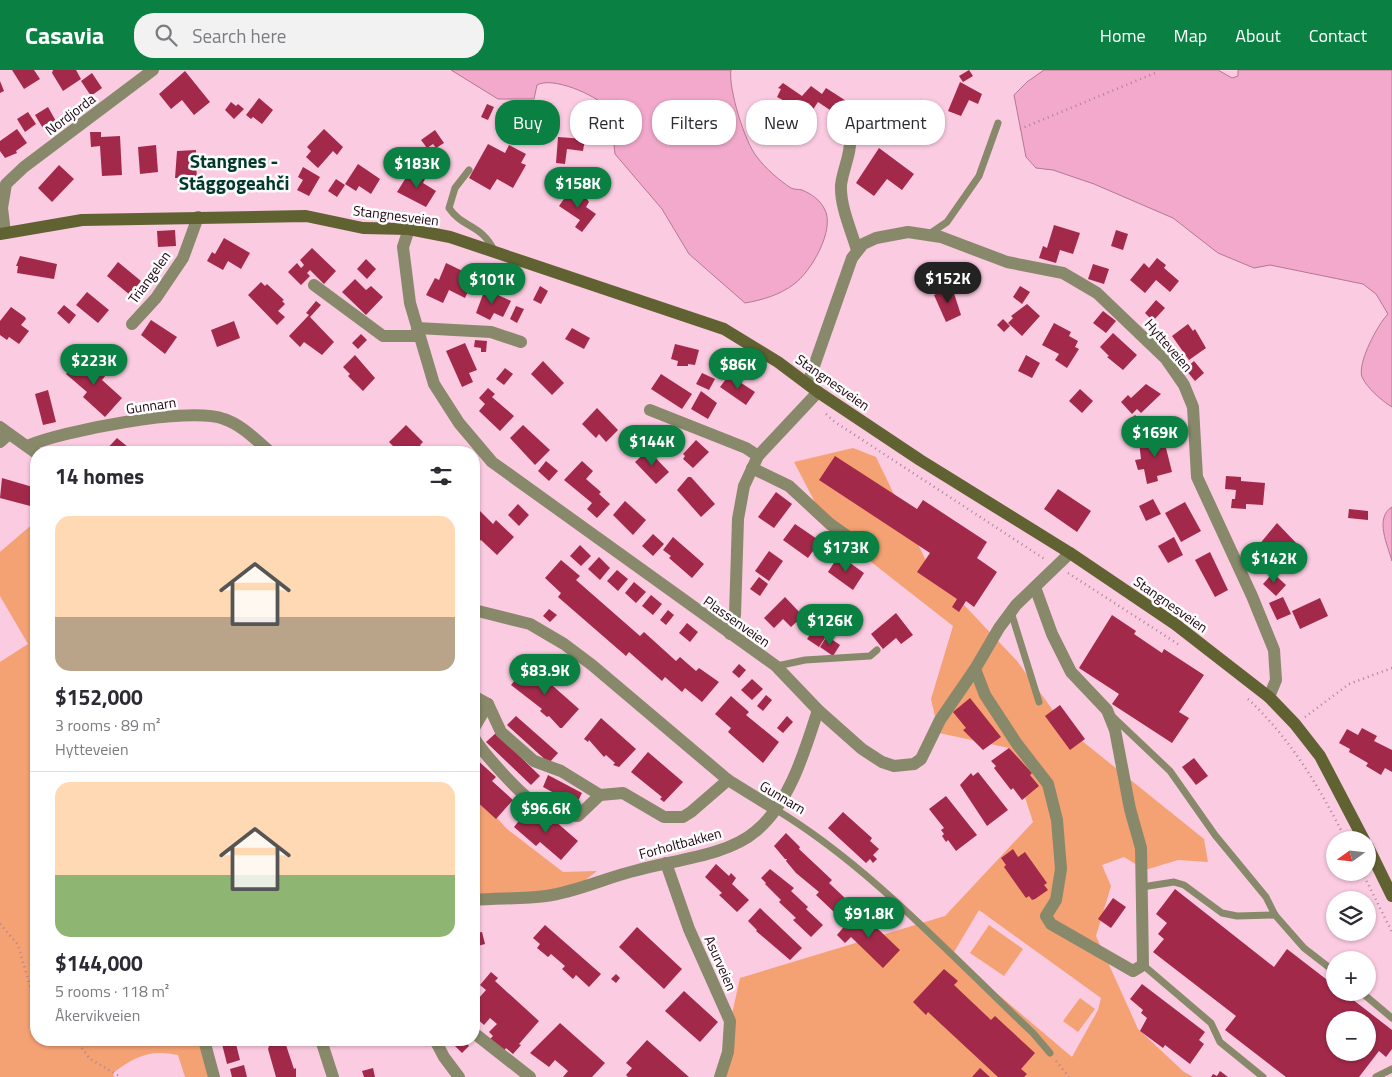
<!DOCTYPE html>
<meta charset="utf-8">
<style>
:root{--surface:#fff;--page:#f2f2f3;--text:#2b2b33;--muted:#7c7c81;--line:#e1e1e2;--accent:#0b8043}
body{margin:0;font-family:"Titillium Web",sans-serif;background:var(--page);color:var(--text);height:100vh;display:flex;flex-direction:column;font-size:19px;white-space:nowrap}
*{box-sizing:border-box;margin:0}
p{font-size:16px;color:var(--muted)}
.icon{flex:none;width:28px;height:28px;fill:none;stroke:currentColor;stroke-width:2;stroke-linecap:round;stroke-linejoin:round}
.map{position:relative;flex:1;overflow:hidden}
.details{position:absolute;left:30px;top:376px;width:450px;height:600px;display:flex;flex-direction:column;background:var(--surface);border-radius:20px;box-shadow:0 1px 4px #0004}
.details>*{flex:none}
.banner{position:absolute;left:495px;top:30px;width:475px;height:45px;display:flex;gap:10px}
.needle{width:32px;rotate:255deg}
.buttons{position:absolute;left:1326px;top:761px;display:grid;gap:10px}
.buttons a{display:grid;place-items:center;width:50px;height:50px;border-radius:50%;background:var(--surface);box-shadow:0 1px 4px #0004;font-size:25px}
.price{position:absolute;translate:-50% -42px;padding:0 11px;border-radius:18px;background:var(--accent);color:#fff;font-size:16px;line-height:32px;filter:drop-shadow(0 1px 2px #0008)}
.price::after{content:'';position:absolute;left:50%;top:30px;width:15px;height:11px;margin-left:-8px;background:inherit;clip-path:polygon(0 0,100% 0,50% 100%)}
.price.on{background:#222;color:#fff}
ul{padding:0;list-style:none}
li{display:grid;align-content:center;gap:10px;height:265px;padding:0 25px}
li+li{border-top:1px solid var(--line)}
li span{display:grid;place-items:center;height:155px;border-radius:15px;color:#555}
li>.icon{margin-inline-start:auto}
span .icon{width:90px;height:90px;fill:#fffc;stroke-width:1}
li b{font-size:21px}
h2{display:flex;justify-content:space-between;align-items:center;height:60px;padding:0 25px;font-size:21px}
.chip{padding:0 18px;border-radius:20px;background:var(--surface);box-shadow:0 1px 4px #0004;font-size:18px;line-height:45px}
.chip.on{background:var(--accent);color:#fff}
header{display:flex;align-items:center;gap:30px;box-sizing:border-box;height:70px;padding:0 25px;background:var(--accent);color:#fff}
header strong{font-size:24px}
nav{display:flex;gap:28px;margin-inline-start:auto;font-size:18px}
.search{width:350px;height:45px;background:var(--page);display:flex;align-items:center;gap:12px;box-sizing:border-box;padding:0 18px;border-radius:20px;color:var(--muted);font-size:19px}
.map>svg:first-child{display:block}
</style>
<header>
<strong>Casavia</strong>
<div class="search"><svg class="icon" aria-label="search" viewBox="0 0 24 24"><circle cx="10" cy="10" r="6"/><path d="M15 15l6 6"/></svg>Search here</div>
<nav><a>Home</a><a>Map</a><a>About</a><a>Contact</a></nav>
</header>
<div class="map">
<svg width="1392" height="1007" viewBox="0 0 1392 1007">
<rect width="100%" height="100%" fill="#fbcbe1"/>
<g fill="#f4a173" fill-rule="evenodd">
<path d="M853 378 876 387 930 499 1017 591 1066 658 1204 769 1208 792 1178 790 1145 800 1124 787 1102 795 1111 816 1096 866 1138 959 1184 1002 1193 1007H718L740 908 945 846 1033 752 1009 678 939 663 931 629 953 556 829 459 794 392ZM979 840 1101 928 1098 940 1072 987 994 921 954 882Z"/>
<path d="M36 451V970H199L208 1007H185L178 985C151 979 135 986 113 1003L114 1007H0V592L28 574 0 526V482Z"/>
<polygon points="474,723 507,759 563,802 597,801 574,819 474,830"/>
<polygon points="989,855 1023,879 1004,906 970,883"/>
<polygon points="1080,928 1095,939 1078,962 1063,951"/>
</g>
<g fill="#f2a9cb" stroke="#b37894">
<path d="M451 0H731C728 18 745 73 757 87 765 98 780 111 791 118 795 120 799 119 802 120 812 124 821 131 825 140 835 160 811 202 794 214 780 225 762 230 745 233L689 184 662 139 615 84 612 56 614 52C611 47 609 41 606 37 596 25 552 6 537 15L534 29H498Z"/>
<path d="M1044 0H1218L1232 8 1238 6V0H1392V337C1382 331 1367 318 1362 307 1357 293 1378 254 1388 244L1376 224 1363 214 1270 195 1254 198 1218 183 1173 148 1094 114 1053 100 1036 98 1026 87 1014 25 1027 12Z"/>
<path d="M1392 437V491C1388 476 1374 448 1392 437Z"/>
</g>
<g fill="#a3294b" fill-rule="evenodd">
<polygon points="12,0 34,0 40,9 24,19"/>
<polygon points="53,0 76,0 81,9 63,21 52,3"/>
<polygon points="969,0 973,6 963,12 959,6"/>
<polygon points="185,1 210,32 194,45 182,30 171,39 159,24"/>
<polygon points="92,3 102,18 91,26 81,11"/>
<polygon points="0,11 4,21 0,23"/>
<polygon points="960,12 982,24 978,34 969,30 961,46 948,41"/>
<polygon points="783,13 802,26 811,16 822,24 826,18 851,34 842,48 818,32 808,47 795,39 796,37 777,27 781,19 778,18"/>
<polygon points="259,28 273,40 262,54 253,47 251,49 246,45"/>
<polygon points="231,32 236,36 238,34 244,39 234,49 225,40"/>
<polygon points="487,34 494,37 488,50 481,47"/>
<polygon points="48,37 57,53 44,60 35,45"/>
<polygon points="28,42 36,54 25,62 17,49"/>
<polygon points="526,46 534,51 525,67 517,62"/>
<polygon points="17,59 27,73 16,81 17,83 5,88 0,81 0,71"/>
<polygon points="324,59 343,77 337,85 333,81 318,98 306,87 311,81 307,77"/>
<polygon points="435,60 444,73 436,78 433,74 427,78 421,70"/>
<polygon points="90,62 101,62 101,67 120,66 122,105 102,106 100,76 91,77"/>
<polygon points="558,67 585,69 583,81 567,79 565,94 556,93"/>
<polygon points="488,74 505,83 509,75 526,84 521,93 526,95 513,118 497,109 490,120 469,108"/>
<polygon points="156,75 158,102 140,104 138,77"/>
<polygon points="879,78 914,104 902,120 887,109 874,126 856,113"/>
<polygon points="196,80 197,120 178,121 178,108 175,108 177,81"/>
<polygon points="358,94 380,109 371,124 359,116 356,121 345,114"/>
<polygon points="59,95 74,109 52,132 38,118"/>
<polygon points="303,97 320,107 309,126 297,120 303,110 298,107"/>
<polygon points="412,98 426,107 423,113 436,121 426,137 397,122"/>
<polygon points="336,109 345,115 337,127 328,121"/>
<polygon points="571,119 587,129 589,132 586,137 596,144 582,162 575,157 580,150 559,136"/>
<polygon points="1054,155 1080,163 1073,184 1060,180 1056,193 1039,188 1043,176 1047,178"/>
<polygon points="175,160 176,176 158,177 157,161"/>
<polygon points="1116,160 1128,164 1123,180 1111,176"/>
<polygon points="224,168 250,183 241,199 228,191 223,200 207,191 212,182 215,184"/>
<polygon points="312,178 336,201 324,214 310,200 307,203 310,206 301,215 288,202 297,193 301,198 304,195 300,190"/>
<polygon points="20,186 57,194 54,209 17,203 18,196 16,196"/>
<polygon points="1157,188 1166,195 1164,198 1179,211 1170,222 1156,210 1145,223 1130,210 1144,193 1149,198"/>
<polygon points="366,189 376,199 367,209 357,199"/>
<polygon points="118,192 141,211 130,225 107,206"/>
<polygon points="446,193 475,207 465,228 449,220 443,233 426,225 435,208 439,210"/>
<polygon points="1093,194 1109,199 1104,214 1088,209"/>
<polygon points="943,197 950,212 935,219 928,204"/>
<polygon points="355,209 366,220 371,216 383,227 366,245 342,222"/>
<polygon points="261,212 265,216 267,214 284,230 282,231 285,234 278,241 285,247 277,255 248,225"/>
<polygon points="540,216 548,221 541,234 533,230"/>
<polygon points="1020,216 1030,222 1022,234 1013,227"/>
<polygon points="952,217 961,245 946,252 934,225"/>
<polygon points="485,219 511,231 503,247 494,243 490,250 476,243"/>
<polygon points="87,222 109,240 98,253 76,235"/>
<polygon points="1156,230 1165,238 1153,251 1145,243"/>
<polygon points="316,231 321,235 310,247 334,272 322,285 304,272 300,277 289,266 309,245 306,243"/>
<polygon points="1027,234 1040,246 1022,266 1008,253 1013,248 1011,246"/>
<polygon points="64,235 76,245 69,254 57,243"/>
<polygon points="516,236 524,239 517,253 510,249"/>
<polygon points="11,237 25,247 26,249 21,255 29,261 19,274 9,267 7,270 0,265 0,251"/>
<polygon points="1103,241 1116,251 1106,263 1093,253"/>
<polygon points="1003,249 1010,256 1004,262 997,255"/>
<polygon points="151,250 177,267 165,284 141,265"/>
<polygon points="234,251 240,268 217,277 211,260"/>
<polygon points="1054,253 1071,262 1069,266 1078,271 1075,277 1079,279 1067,298 1055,290 1059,284 1042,275"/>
<polygon points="1188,254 1193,261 1195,259 1206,278 1189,290 1172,266"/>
<polygon points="572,258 590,268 584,279 565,269"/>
<polygon points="1113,263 1137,285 1123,300 1107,287 1109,286 1100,277"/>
<polygon points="361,264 367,270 358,279 352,273"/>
<polygon points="475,270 487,271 486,282 481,282 481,278 474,277"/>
<polygon points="465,273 477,300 469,303 473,312 462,317 446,281"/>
<polygon points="675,274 699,280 695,295 688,294 688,296 677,296 678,291 671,289"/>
<polygon points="84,285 106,305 102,310 122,328 105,347 83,327 87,322 66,304"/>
<polygon points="355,285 375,308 363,321 348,306 350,304 343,297"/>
<polygon points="1026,285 1040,293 1032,308 1018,301"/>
<polygon points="543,291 564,313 552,325 531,304"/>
<polygon points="1194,291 1204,303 1195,311 1185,299"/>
<polygon points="505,298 513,304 504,315 496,309"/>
<polygon points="702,303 715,309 709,320 696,314"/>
<polygon points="661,304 692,324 682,339 651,319"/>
<polygon points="729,305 755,322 746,335 720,317"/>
<polygon points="1146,314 1161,324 1141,343 1137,339 1132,344 1121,332 1128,325 1131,328"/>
<polygon points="488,318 495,324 492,327 514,346 500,361 479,341 485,334 479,328"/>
<polygon points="1080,319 1093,331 1082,343 1069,331"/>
<polygon points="48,320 56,352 43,355 35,324"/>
<polygon points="701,321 717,333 708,349 691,339"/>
<polygon points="597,338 618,360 606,372 599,364 596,368 582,354"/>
<polygon points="1135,345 1145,355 1131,367 1122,357"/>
<polygon points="406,355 423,372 420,375 427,382 399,382 389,372"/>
<polygon points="523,355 550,380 535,395 510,368"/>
<polygon points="1168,364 1171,376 1166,378 1172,402 1157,406 1158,411 1147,414 1144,399 1138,400 1135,390 1141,389 1139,372"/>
<polygon points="117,368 134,382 104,382"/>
<polygon points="696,370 709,382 693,398 683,389 685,386 683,384"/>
<polygon points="452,376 459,382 447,382"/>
<polygon points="648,380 669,402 656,414 635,392"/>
<polygon points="835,386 917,439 923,430 987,472 977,488 997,502 974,537 966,531 959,542 952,537 957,529 917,502 930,483 819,410"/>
<polygon points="546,391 558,401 549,411 538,401"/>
<polygon points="582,391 593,401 586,409 601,422 599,424 610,434 597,448 587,439 592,433 564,410"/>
<polygon points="474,397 479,402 474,407"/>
<polygon points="1226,406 1241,407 1241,411 1265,413 1263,435 1246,434 1246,439 1231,438 1232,429 1235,429 1236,420 1225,419"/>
<polygon points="688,407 691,407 715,434 701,447 677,420"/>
<polygon points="2,408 36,418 34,437 0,428"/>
<polygon points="1058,419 1091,441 1077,462 1044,439"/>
<polygon points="776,422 792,434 774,458 758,447"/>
<polygon points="1153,429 1161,444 1146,451 1139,436"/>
<polygon points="625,431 646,450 633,465 613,445"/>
<polygon points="1185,432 1201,461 1181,472 1165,443"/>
<polygon points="518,434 529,445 519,456 508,445"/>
<polygon points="474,435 493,454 496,450 514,467 497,485 481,470 477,473 474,470"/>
<polygon points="1349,439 1368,441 1368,450 1348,448"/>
<polygon points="1277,453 1300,477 1289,490 1278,481 1272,488 1258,476"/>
<polygon points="795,454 820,471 808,488 783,470"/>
<polygon points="653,464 664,474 653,486 642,476"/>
<polygon points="673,467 704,494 692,508 669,488 671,486 663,480"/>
<polygon points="1174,467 1183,485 1168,493 1158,476"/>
<polygon points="580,475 591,486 581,496 570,486"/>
<polygon points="769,481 783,491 769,511 755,501"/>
<polygon points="1210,482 1228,520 1215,527 1195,490"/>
<polygon points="839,485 864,503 853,520 828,502"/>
<polygon points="599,487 610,498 600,510 588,499"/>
<polygon points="561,490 580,506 576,510 640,566 644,562 676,591 680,587 696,601 699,598 719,612 702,632 685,618 682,622 665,607 662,611 629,582 626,586 558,527 561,523 545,508"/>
<polygon points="617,500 628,509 618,521 607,511"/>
<polygon points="1273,503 1286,515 1276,526 1263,514"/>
<polygon points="759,507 768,514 760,526 750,519"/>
<polygon points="634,512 646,522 636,533 625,523"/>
<polygon points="651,525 662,534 653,545 642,536"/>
<polygon points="785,527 803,546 791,557 783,549 774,558 764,548"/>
<polygon points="1283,527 1291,544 1277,550 1269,533"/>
<polygon points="1320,528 1328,546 1300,559 1292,541"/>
<polygon points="549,539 557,545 550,552 543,546"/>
<polygon points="668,540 674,545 666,555 660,550"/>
<polygon points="896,543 913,565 901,574 896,568 883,579 871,564"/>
<polygon points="1112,545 1136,561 1134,564 1162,583 1164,579 1204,605 1179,642 1189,648 1172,673 1112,634 1119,624 1079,598"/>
<polygon points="687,553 698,562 690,572 679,563"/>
<polygon points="818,554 829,562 819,577 807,569"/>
<polygon points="827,566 840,575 833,586 820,577"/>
<polygon points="528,594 579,639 562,658 560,658 549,646 547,647 540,641 542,639 511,615"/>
<polygon points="739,594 746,600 739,608 732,602"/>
<polygon points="752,609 763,619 752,630 741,620"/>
<polygon points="766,625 772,630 763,641 757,636"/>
<polygon points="731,626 749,642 746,645 779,672 763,693 728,662 731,658 715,644"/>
<polygon points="970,628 1001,667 983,680 963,660 966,658 953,642"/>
<polygon points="1060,635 1085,669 1070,680 1045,646"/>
<polygon points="516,646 558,683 549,693 507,655"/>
<polygon points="787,646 793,652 783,663 777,658"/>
<polygon points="601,648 636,679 619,697 613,695 615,693 606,685 604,687 589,670 588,672 584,669"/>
<polygon points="1362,658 1377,666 1374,671 1392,680 1392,702 1385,698 1381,705 1366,696 1368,693 1349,682 1350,679 1339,673 1347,659 1358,665"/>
<polygon points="496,663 540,706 531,715 486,672"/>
<polygon points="1009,678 1032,703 1030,705 1039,716 1022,730 1013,718 1011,720 994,698 996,696 991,691"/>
<polygon points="474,679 479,684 475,688 496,707 492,711 513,730 496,749 474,729 477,724 474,721"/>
<polygon points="648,682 683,712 664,732 660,729 662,727 631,702"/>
<polygon points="1194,688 1208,706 1196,715 1182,697"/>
<polygon points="978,702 1008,740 987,756 960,715 971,703 973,706"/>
<polygon points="548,705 582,723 576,735 543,717"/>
<polygon points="946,726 977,765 956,781 948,770 946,772 942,766 944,764 941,760 944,758 929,739"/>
<polygon points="530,737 551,755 555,751 578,771 561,790 540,772 536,776 514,757"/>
<polygon points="843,742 872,768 870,771 879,779 873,785 877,789 873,793 870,789 866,793 828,758"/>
<polygon points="786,763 800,777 799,779 832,810 829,813 846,829 834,842 816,825 819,822 796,803 786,791 787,789 785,789 774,776"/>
<polygon points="1013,779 1018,787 1025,782 1047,813 1044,815 1048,820 1035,829 1032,830 1029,826 1026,828 1004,797 1006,795 1001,788"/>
<polygon points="716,794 729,806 731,803 736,808 732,814 749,830 737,842 719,825 722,823 705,807"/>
<polygon points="770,799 794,818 791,821 808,837 806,839 823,855 811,867 793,850 796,848 779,832 781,830 765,814 766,813 761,808"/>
<path d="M1175 819 1274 897 1287 879 1335 916V922H1343L1392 960V979L1386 987 1379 981 1359 1007H1286L1225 960 1236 946 1153 882 1164 869 1158 864 1167 853 1156 844ZM1335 950H1368V982H1335Z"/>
<polygon points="1113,828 1126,837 1111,858 1098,849"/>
<polygon points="760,838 802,878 790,890 756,861 757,860 748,851"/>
<polygon points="858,840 900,880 883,898 851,867 845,873 837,865"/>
<polygon points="545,855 601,904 589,917 576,905 573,909 562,899 565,896 551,884 548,887 537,878 540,874 533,868"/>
<polygon points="637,857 682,899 664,919 619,877"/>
<polygon points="482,862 485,874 474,877 474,863"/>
<polygon points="944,899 958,911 954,915 991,950 995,946 1035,983 1021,999 1027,1004 1024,1007 998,1007 928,942 926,945 913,932"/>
<polygon points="491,902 498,908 495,911 539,951 519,974 521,975 513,984 506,978 504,981 490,969 493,966 489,962 497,954 490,948 484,955 474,946 474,925 478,929 486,920 480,915"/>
<polygon points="616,904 620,908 616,913 611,909"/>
<polygon points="1142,914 1205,962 1199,970 1204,974 1190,994 1165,975 1163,978 1140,961 1147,948 1141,943 1143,940 1130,929"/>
<polygon points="684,921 718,952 700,972 665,941"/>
<polygon points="560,953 605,993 592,1007 563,1007 568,1001 555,990 549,997 530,983"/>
<polygon points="221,970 235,970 240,990 227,994"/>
<polygon points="452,970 463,970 469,976 462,983 451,972"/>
<polygon points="647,970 689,1007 628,1007 626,1005 632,998 626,993"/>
<polygon points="285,972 294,999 296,998 296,1007 276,1007 268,979 269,976"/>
<polygon points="244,995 247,1007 232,1007 230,999"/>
<polygon points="373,998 375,1007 364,1007 362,1001"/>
<polygon points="980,998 990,1007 972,1007"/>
<polygon points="1220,1001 1228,1007 1211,1007 1213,1004 1217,1006"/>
</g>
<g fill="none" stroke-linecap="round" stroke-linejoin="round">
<g stroke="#ab8396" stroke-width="2.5" stroke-dasharray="1 4" stroke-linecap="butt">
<polyline points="1020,59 1155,3"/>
<polyline points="826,344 835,352 1046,490"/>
<polyline points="1068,503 1181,576"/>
<path d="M1248 629C1291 669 1320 718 1346 770"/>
<polyline points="1305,647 1349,614 1392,598"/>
<polyline points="1362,802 1392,862"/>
<polyline points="0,854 18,875 30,916 36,922"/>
<polyline points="76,970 90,989 121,1007"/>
<polyline points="1056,991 1069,1007"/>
</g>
<g stroke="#88896a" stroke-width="7">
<path d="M469 100 455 118 449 138C463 159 481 153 495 182"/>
<polyline points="928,165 947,152 979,106 998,53"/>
<polyline points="1011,542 1039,632"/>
<polyline points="777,596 805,590 870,586 877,580"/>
<polyline points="1112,646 1170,701 1215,765 1266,827 1275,845 1304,878 1335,902"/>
<path d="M775 739C870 796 952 887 1033 963L1050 983"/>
<polyline points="1142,817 1174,812 1184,815 1222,843 1237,846 1275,845"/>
<polyline points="1143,895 1211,953 1220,972 1263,1007"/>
<polyline points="1361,922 1392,948"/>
<polyline points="1376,1007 1392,999"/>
</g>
<g stroke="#88896a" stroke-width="12">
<path d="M850 65C852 83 843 98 841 115 840 136 851 160 857 180"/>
<polyline points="409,159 403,177 410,233 434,314 459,353 492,392 776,596 818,640 862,679 882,692 894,696 914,694 921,689 940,650 975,599 999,558 1016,535 1070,483"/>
<polyline points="5,163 2,138 6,114 24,97 153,0"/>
<polyline points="314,215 383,266 419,266"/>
<polyline points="132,254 156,228 183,188 198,147"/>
<polyline points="417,258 491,262 521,272"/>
<polyline points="808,313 852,188 863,174 876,168 908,162 941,167 1007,192 1063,203 1097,223 1166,289 1184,315 1193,337 1197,407 1252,526 1274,580 1276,610 1269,627"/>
<polyline points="650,340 746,378 758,386"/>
<polyline points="0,372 9,364"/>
<path d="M27 376C62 361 189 336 224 349 242 355 256 370 270 382"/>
<polyline points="752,398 789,416 830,454 868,481"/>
<polyline points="474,540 530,554 564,574 592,595 728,710 775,739"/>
<polyline points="730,564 735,545 738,449 744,416 758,386 818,322"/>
<polyline points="975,599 985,625 1017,674 1048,714 1057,750 1061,799 1056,830 1046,846 1051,854 1133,901 1143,895 1141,778 1130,739 1115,660 1107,640 1071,602 1052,564 1035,517"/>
<polyline points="474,629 477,628 488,634 474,658"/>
<polyline points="488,634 501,662 534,691 561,701 600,725 623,723 664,747 683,747 691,742 728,710"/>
<path d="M474 668C484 684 522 727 538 735 551 742 564 745 578 746L600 725"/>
<polyline points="666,793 689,859 730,951 728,982 720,1007"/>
<path d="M474 830C498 828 522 829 546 826 577 822 607 807 638 800 674 790 727 786 756 761 790 733 805 680 818 640"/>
<polyline points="474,963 530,1007"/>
<polyline points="204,970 214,1007"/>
<polyline points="321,970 333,1007"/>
</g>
<g stroke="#88896a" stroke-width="12">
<polyline points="0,357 36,383"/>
<polyline points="435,970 444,987 459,1007"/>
</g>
<g stroke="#616232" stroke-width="12">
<polyline points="0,164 82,150 306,146 363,158 409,159 450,167 724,259 778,292 818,322 920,390 1070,483 1175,554 1269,627 1295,654 1320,686 1364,770"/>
<polyline points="1368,777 1392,826"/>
</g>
</g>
<g text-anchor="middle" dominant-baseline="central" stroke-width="5" stroke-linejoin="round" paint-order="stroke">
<g font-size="14" fill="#1f0613" stroke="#fcfcfc">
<text transform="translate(70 44) rotate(-37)">Nordjorda</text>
<text transform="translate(396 145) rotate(7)">Stangnesveien</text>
<text transform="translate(149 207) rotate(-54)">Triangelen</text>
<text transform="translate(1169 275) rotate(49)">Hytteveien</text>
<text transform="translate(833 312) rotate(35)">Stangnesveien</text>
<text transform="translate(151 335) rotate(-8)">Gunnarn</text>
<text transform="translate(1171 534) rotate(35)">Stangnesveien</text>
<text transform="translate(737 551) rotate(35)">Plassenveien</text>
<text transform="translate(783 727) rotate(31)">Gunnarn</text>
<text transform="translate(680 773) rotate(-15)">Forholtbakken</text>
<text transform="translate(721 893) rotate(66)">Asurveien</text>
</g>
<g font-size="19" font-weight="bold" fill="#02392b" stroke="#fcfcfc">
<text x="234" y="90">Stangnes -<tspan x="234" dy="22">Stággogeahči</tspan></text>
</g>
</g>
</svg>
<div class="buttons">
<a><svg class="needle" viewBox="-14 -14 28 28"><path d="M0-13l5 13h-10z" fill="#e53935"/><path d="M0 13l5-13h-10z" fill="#7c7c81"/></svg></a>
<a><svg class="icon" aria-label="layers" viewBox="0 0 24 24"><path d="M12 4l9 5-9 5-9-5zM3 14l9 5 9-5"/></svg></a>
<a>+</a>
<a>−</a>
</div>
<b class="price" style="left:417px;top:119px">$183K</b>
<b class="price" style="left:578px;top:139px">$158K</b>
<b class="price on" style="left:948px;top:234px">$152K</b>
<b class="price" style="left:492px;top:235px">$101K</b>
<b class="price" style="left:94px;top:316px">$223K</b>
<b class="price" style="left:738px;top:320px">$86K</b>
<b class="price" style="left:1155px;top:388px">$169K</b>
<b class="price" style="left:652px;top:397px">$144K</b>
<b class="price" style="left:846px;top:503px">$173K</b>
<b class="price" style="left:1274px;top:514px">$142K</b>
<b class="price" style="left:830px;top:576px">$126K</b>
<b class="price" style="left:545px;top:626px">$83.9K</b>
<b class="price" style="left:546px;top:764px">$96.6K</b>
<b class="price" style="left:869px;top:869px">$91.8K</b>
<div class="banner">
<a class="chip on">Buy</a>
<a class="chip">Rent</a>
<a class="chip">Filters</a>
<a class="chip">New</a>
<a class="chip">Apartment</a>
</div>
<section class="details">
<h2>14 homes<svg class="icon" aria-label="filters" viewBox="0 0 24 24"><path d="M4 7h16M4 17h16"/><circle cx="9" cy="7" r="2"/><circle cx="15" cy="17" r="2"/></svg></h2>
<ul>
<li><span style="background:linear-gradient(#ffd9b3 65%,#b9a48a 0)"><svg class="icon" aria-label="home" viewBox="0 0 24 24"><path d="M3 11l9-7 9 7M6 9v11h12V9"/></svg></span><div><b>$152,000</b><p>3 rooms · 89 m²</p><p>Hytteveien</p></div></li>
<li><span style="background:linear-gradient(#ffd9b3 60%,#8fb573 0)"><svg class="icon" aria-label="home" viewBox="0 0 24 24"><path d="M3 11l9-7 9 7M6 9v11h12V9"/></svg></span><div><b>$144,000</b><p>5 rooms · 118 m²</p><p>Åkervikveien</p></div></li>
</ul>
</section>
</div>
